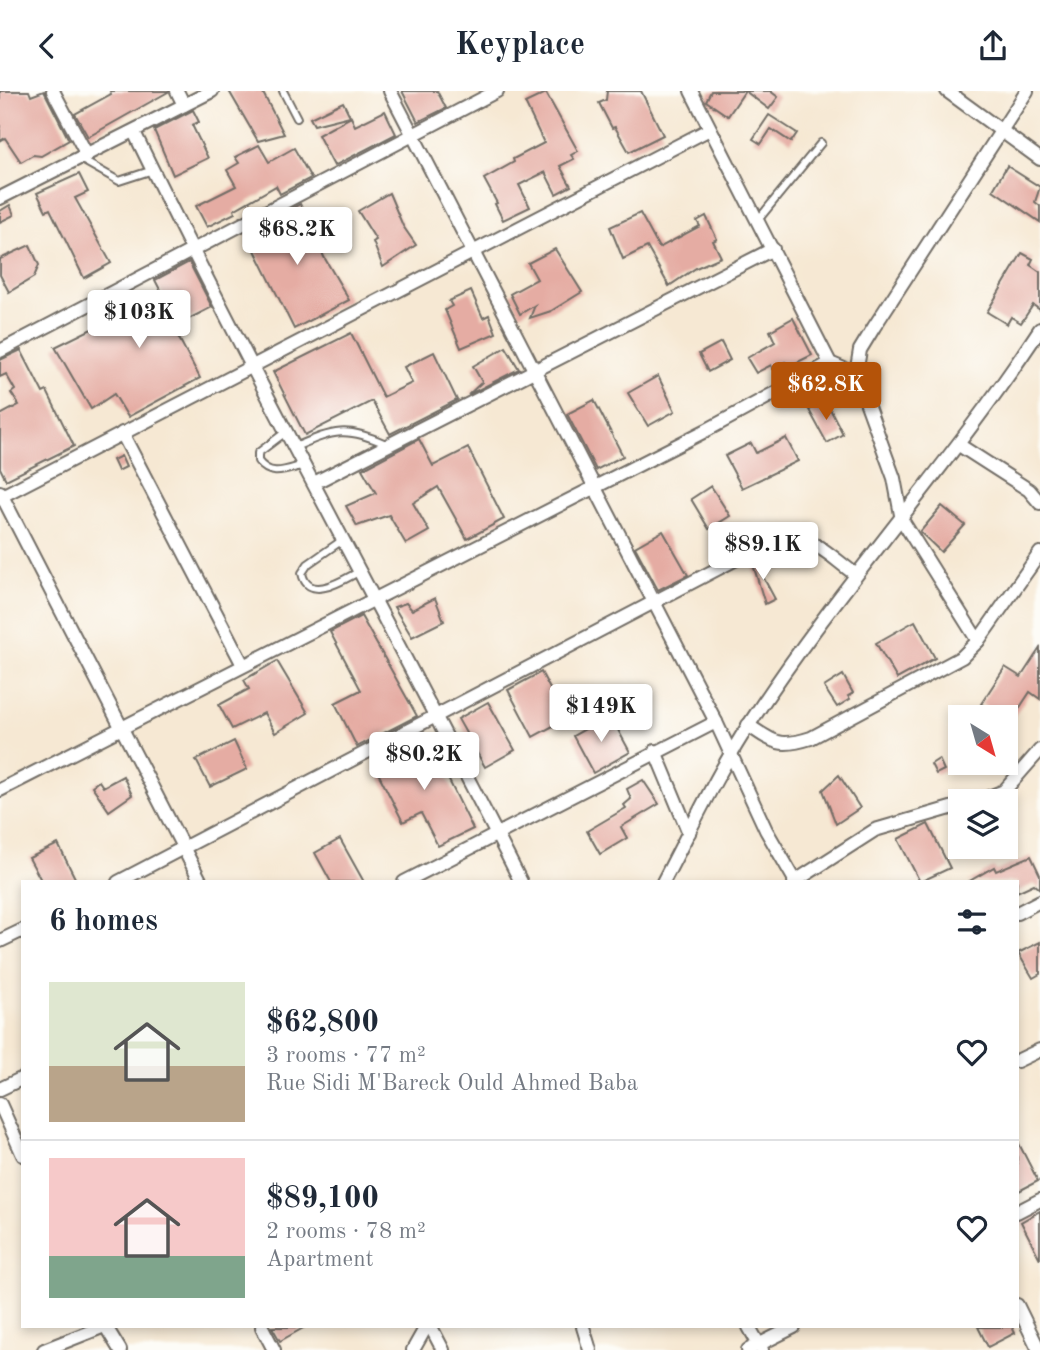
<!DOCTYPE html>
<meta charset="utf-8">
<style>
:root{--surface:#fff;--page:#f2f2f3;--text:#1f2937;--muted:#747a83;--line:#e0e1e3;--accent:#b45309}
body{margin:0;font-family:"Old Standard TT",serif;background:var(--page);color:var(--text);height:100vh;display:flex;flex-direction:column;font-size:26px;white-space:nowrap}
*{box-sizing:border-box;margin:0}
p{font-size:23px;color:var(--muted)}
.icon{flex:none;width:38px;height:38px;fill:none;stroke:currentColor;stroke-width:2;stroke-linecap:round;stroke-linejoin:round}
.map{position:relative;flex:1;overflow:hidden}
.details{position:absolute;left:21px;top:789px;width:998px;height:448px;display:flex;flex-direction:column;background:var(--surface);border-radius:0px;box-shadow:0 4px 10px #0003}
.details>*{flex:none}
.needle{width:46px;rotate:143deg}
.buttons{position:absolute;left:948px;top:614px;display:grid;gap:14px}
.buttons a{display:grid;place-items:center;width:70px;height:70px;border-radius:0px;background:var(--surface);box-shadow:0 4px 10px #0003;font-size:35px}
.price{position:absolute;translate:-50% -60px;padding:0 16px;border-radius:7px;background:#fff;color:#222;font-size:23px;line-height:46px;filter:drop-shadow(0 2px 4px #0008)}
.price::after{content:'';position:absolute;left:50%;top:42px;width:21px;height:16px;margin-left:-10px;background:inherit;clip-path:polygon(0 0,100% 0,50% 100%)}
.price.active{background:var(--accent);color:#fff}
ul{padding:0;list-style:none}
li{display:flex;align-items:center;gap:21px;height:175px;padding:0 28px}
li+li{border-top:2px solid var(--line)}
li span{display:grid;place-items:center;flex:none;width:196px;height:140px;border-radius:0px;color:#555}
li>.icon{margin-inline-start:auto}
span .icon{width:84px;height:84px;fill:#fffc;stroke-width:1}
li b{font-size:30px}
h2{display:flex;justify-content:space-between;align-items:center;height:84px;padding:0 28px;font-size:30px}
header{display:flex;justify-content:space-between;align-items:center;height:91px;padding:0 28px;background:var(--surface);font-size:32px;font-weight:700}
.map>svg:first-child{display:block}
</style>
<header><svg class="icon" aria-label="back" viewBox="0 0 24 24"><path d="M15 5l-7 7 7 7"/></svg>Keyplace<svg class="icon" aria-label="share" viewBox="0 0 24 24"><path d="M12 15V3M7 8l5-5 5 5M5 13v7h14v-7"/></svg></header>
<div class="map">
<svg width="1040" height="1259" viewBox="0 0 1040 1259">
<rect width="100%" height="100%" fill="#fdfcf7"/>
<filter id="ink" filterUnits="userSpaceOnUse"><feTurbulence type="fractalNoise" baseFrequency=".0143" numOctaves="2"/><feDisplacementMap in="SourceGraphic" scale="14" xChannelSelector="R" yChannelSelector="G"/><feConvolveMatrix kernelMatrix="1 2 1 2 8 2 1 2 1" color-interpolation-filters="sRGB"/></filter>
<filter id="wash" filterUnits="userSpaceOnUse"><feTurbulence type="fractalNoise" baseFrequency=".00686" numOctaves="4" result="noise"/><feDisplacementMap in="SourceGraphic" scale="28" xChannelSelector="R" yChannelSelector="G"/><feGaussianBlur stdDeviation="1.57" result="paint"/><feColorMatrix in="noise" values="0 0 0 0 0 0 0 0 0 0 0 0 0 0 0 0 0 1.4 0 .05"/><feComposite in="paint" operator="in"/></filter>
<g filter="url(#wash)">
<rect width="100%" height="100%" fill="#f6e8d3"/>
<g id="blocks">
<g fill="#e5aca3">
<polygon points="0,0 29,0 31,5 44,0 69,49 41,65 33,64 21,71 5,47 0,50"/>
<polygon points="110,0 168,0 168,1 88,46 75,23 111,3"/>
<polygon points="229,0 262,0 284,43 258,50"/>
<polygon points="402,0 437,0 446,17 418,31"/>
<polygon points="607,0 641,0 663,44 629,61 615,36 612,37 599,12 606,9"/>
<polygon points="711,0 770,0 778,6 769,18 745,0 728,25 706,10"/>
<polygon points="546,2 578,60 571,64 574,68 560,75 571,95 556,103 545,81 519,94 530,116 503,129 495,113 497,112 484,88 514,71 513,68 544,52 525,12"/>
<polygon points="343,11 350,25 314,34 310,27"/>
<polygon points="193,19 199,31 192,34 208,67 173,84 154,39"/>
<polygon points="385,20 396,43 334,75 318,44 351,26 355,35"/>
<polygon points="769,24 797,42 791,51 771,38 761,53 753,48"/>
<polygon points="259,54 269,71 294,57 311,87 280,103 276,95 234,119 235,122 207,136 196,115 236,95 227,79 239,72 235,66"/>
<polygon points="1007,75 1040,96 1035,111 1040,115 1040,131 993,99"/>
<polygon points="79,83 88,101 75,107 111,172 84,187 50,118 46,120 37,102"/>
<polygon points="389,102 403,135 416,154 383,176 373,151 376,149 358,120"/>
<polygon points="300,113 324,166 349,209 294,238 246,141"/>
<polygon points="10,114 14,124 0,131 0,120"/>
<polygon points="640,122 659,157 700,135 697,130 706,125 717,148 713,150 721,166 696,177 669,195 647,156 623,168 610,136"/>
<polygon points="30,154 39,174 34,186 9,201 0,184 0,168"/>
<polygon points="555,158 582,201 551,220 530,227 535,214 520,223 510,203 537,188 528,172"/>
<polygon points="1022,162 1033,168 1030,174 1040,181 1040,219 1033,214 1021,232 1011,226 1007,233 987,221"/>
<polygon points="189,171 212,216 173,236 200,287 128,326 114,303 91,318 55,256 124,222 131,236 169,216 155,189"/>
<polygon points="471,200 483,227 489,224 496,242 461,257 445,219 452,215 449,210"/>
<polygon points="793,227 812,264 788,276 785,271 773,278 771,274 756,282 747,267 775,251 770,240"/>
<polygon points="351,242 383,306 412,292 404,276 434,261 457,309 390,343 372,310 305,344 273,281"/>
<polygon points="721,251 730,269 708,281 699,263"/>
<polygon points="506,256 519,278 468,304 482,291 473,275"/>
<polygon points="21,259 43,302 47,300 74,355 6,389 0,377 0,324 19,314 11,302 15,299 6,283 0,286 0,269"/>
<polygon points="658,285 675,320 648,335 628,302"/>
<polygon points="594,309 623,365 596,379 567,323"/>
<polygon points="826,310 843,343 827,352 809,319"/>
<polygon points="786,347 798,370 742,397 725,365 751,352 756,362"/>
<polygon points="419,348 433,375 468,357 504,428 467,448 438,396 413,412 429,440 406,453 389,424 357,435 346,415 376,402 362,378"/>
<polygon points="121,365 126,376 118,380 113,369"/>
<polygon points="711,395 730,425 709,438 691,408"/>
<polygon points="942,415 965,434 941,461 920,441"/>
<polygon points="663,440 688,484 658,499 635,456"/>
<polygon points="759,466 764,481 761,482 775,508 765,513 752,470"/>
<polygon points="435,507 444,530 412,546 394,516 406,512 412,519"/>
<polygon points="361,525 417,625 357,656 335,612 361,599 330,541"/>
<polygon points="915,530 935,567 897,588 876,552"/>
<polygon points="1040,557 1040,608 1030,601 1011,630 981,613 1005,576 1021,586"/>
<polygon points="277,570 308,622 275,642 264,622 232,638 219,614 249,598 244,589"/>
<polygon points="541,581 566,628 533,646 508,599"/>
<polygon points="843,584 853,602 848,605 850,608 837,616 824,596"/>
<polygon points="488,611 515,659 485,676 458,628"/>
<polygon points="610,624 630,661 593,682 573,645"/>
<polygon points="429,649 473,738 438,755 421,722 403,731 375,676 378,674 375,667 383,662 387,670"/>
<polygon points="234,650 247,678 210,696 196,669"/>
<polygon points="939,668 944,679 936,683 931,673"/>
<polygon points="839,684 860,717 836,733 823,699"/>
<polygon points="123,685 132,704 109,720 92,695 99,690 103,696"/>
<polygon points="643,689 659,713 621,736 627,747 600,763 587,740 626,717 624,714 631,708 627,698"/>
<polygon points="928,733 950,777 920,791 898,748"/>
<polygon points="340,748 364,791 331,791 315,762"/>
<polygon points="58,753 77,791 42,791 29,767"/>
<polygon points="1031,765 1040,784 1040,798 1034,793 1017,801 1017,791 968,791 994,776 996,780"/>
<polygon points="1040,851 1040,883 1033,887 1018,862"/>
<polygon points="1017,1049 1038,1090 1017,1101"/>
<polygon points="1040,1120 1040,1168 1021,1131"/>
<polygon points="272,1236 305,1236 280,1250"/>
<polygon points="978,1236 1012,1236 1015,1242 988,1256"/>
</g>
</g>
</g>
<g filter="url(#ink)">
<use href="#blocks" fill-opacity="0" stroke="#726d66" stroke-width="2"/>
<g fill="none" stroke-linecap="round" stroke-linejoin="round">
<g stroke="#726d66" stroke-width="10">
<g id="lane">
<polyline points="283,0 297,27"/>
<polyline points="80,68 119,90 153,79"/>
<polyline points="758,129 821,52"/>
<path d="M287 340 258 362V370C271 387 285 379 304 374"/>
<path d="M295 356C335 339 346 335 386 353"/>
<path d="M344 448 308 473 302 482C308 512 343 489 360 480"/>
</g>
</g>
<g stroke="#726d66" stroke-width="16">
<g id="street">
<polyline points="53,0 87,64"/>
<polyline points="177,0 184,14"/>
<polyline points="390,0 716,631 766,739 796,791"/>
<polyline points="691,0 830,272 856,283 894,387 902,429 978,550"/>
<polyline points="947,0 1040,68"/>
<path d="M134 41C257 294 394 540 521 791"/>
<polyline points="0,107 212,0"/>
<polyline points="0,260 497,0"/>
<polyline points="856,283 860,259 874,236 1027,0"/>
<polyline points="122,342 243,574"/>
<polyline points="959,354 1029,399 1040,412"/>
<polyline points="314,392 773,158"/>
<polyline points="0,401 201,791"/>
<polyline points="0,406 708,39"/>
<path d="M748 634C774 652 780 657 811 647L962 566 978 550 1040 462"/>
<polyline points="655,660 689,742"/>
<polyline points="0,699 707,339 830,272"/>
<polyline points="979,710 1004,700 1040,659"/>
<path d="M118 791 767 452C809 438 823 460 855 483"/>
<polyline points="404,791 716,631"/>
<path d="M663 791C691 738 717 682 750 632 839 495 950 375 1040 238"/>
<polyline points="794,791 875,739 961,714"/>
<polyline points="1017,822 1040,810"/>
<polyline points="0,850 23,839"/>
<polyline points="1017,970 1040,959"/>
<polyline points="0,998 23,987"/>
<polyline points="0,1013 23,1064"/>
<polyline points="1017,1121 1040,1109"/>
<polyline points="1017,1214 1039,1259"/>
<polyline points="106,1236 120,1259"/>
<polyline points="262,1236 274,1259"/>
<polyline points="431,1236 443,1259"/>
<polyline points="583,1236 590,1259"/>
<polyline points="749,1236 762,1259"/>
<polyline points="44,1259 102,1236"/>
<polyline points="413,1259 426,1236"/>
<polyline points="748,1259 794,1236"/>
</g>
</g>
<use href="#lane" stroke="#fff" stroke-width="6"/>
<use href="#street" stroke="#fff" stroke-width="12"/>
</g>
</g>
</svg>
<div class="buttons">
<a><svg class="needle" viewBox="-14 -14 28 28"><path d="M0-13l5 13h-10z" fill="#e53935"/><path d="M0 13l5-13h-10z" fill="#747a83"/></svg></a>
<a><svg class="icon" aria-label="layers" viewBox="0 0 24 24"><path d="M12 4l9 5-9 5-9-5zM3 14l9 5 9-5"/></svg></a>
</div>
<b class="price" style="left:297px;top:176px">$68.2K</b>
<b class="price" style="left:139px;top:259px">$103K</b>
<b class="price active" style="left:826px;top:331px">$62.8K</b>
<b class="price" style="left:763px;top:491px">$89.1K</b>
<b class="price" style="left:601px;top:653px">$149K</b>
<b class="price" style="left:424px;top:701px">$80.2K</b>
<section class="details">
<h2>6 homes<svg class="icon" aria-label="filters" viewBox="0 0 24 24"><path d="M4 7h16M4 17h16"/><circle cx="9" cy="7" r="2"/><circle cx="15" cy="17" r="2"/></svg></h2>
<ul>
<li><span style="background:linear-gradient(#dfe7d0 60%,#b9a48a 0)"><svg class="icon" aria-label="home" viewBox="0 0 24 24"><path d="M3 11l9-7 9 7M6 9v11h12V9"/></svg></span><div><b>$62,800</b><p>3 rooms · 77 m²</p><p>Rue Sidi M'Bareck Ould Ahmed Baba</p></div><svg class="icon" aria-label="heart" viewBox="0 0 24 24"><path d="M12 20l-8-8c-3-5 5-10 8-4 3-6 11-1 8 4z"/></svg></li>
<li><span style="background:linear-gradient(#f6c9c9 70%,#7fa58c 0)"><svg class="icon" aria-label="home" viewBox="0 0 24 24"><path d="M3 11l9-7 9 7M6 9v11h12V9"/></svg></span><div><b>$89,100</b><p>2 rooms · 78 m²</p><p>Apartment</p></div><svg class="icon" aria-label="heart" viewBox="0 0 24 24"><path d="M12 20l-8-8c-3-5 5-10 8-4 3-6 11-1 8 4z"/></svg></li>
</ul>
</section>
</div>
